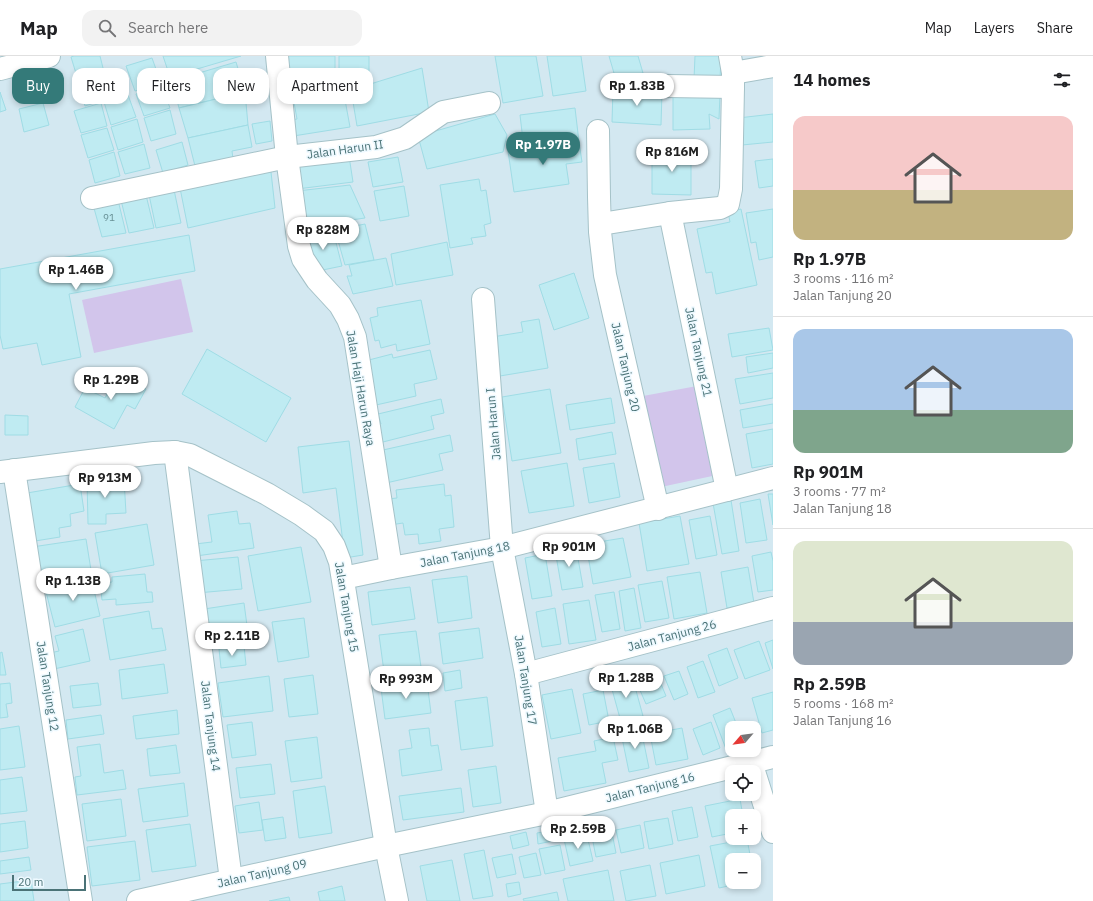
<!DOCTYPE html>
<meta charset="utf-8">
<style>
:root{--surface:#fff;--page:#f2f2f2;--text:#202124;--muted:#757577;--line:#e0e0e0;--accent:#347a79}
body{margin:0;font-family:"IBM Plex Sans",sans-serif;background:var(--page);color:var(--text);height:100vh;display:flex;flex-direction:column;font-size:15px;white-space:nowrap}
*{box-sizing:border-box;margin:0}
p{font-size:13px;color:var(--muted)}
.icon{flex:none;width:22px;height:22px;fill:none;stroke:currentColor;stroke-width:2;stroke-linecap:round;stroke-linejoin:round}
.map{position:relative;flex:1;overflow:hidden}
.sheet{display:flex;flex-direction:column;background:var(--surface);width:320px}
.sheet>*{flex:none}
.banner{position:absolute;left:12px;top:12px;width:380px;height:36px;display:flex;gap:8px}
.needle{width:26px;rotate:242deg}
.tools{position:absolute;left:725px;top:665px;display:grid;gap:8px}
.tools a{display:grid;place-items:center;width:36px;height:36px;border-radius:8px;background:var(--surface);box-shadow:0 2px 6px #0003;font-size:20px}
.scale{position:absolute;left:12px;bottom:10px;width:74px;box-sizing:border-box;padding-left:4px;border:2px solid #4b7377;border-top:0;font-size:11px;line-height:14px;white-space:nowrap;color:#4b7377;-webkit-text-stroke:3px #eef9ff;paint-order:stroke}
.price{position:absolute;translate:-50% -34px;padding:0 9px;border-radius:14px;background:#fff;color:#222;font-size:13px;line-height:26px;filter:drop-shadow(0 1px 2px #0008)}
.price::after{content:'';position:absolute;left:50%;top:24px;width:12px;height:9px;margin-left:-6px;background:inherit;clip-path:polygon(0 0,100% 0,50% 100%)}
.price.selected{background:var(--accent);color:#fff}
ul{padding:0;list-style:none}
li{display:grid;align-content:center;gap:8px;height:212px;padding:0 20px}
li+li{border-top:1px solid var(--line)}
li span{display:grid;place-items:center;height:124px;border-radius:12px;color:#555}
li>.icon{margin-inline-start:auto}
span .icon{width:72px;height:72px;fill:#fffc;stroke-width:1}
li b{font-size:17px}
h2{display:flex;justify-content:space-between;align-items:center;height:48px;padding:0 20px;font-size:17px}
.chip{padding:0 14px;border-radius:12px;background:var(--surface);box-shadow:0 2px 6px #0003;font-size:14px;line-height:36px}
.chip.selected{background:var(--accent);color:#fff}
header{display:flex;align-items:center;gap:24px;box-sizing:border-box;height:56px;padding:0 20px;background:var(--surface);border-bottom:1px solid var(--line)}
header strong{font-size:19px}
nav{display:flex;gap:22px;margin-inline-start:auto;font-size:14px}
.search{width:280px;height:36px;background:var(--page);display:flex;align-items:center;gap:10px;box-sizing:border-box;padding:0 14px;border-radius:12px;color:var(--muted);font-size:15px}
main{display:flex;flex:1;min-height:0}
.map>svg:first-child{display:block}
</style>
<header>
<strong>Map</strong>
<div class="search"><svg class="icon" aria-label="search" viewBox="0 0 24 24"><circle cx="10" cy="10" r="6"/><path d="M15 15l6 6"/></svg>Search here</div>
<nav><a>Map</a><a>Layers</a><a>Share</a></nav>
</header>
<main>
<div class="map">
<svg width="773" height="845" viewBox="0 0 773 845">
<rect width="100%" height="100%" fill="#e8f5fd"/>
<path fill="#d3e8f1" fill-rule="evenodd" d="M0 0H773V845H0ZM732 672H754V694H732ZM732 716H754V738H732ZM732 760H754V782H732ZM732 804H754V826H732Z"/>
<g fill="#d2c5eb">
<polygon points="181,223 193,276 94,297 82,244"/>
<polygon points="697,330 717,419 661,431 643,340"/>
</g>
<g fill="#bfebf2" stroke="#9fdce5">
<polygon points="74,0 100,0 104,16 78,24 71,1"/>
<polygon points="163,0 241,0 170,21"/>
<polygon points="281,0 335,0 335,20 284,26"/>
<polygon points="339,0 369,0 369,17 339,20"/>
<polygon points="495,0 536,0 543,40 503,47"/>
<polygon points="547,0 581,0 586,35 553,40"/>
<polygon points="609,0 638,0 643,17 616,24"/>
<polygon points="695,0 721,0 720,24 694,23"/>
<polygon points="152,2 161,27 135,35 126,10"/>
<polygon points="236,6 245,36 179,52 172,25"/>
<polygon points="422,12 429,56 357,70 351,34"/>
<polygon points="120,14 127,37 85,50 78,27"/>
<polygon points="162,30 170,52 144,60 136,38"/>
<polygon points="343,33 350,71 287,81 286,65 297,63 293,41"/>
<polygon points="613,33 662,36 661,69 612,66"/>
<polygon points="0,36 6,54 0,56"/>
<polygon points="245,36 248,69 188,82 179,52"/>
<polygon points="673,38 720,38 719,63 709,58 710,73 673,74"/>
<polygon points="128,39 136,61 111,69 104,46"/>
<polygon points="43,47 49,69 24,76 19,53"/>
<polygon points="101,47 107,70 81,77 74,55"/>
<polygon points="575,52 579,86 524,93 520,59"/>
<polygon points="170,54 176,78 151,85 144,62"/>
<polygon points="495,58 507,79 503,96 427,113 418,80"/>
<polygon points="773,58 773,86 742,89 738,62"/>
<polygon points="137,63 143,86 118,94 111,71"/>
<polygon points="270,65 272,85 256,88 252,68"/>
<polygon points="248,69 252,91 232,95 233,103 195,110 188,82"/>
<polygon points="107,72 114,94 88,102 81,79"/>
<polygon points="182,86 188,109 163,117 156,94"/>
<polygon points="579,86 582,106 566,108 569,128 514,136 508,95"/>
<polygon points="144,88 150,112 125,118 118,96"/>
<polygon points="652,95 691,96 691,139 652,138"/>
<polygon points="114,96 120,120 95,127 89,104"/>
<polygon points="349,100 353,126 297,133 294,106"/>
<polygon points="398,101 403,126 373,131 368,106"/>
<polygon points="773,103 773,130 759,132 755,105"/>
<polygon points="270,107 275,152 188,172 179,127"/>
<polygon points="479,123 481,135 486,134 491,167 484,169 486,180 471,182 473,188 450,192 440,129"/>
<polygon points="173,129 181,167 156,172 148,134"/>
<polygon points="350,129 365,162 302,171 297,135"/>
<polygon points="404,130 409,160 380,165 374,135"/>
<polygon points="145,135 154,172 129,177 120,140"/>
<polygon points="117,140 126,177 102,181 92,145"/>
<polygon points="741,153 757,229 716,238 712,216 706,217 697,173 730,166 728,156"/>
<polygon points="773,153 773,201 759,204 756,186 751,187 746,157"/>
<polygon points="365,168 374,204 345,209 335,174"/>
<polygon points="333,175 342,210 313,216 303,180"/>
<polygon points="189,179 195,215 69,238 81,301 42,309 37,287 3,293 0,279 0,213"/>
<polygon points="447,186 453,219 396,229 391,198"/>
<polygon points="386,202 393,230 353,238 347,220 352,220 349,209"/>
<polygon points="574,217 589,262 554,274 539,229"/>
<polygon points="421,244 430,288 397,295 396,288 381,292 379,284 375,285 370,262 378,260 377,252"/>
<polygon points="539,263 548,312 500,320 492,281 523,276 521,266"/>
<polygon points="769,272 773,294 732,301 728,278"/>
<polygon points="207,293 291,342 266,386 182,338"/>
<polygon points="430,294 437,323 414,328 416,340 376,349 365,305 392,298 393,302"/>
<polygon points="773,297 773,312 748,317 746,301"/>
<polygon points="773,317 773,342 740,348 735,323"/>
<polygon points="117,318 146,333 135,353 127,349 114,373 75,351 85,332 105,342"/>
<polygon points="550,333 561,397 512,405 502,341"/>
<polygon points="611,342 615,367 570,374 566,349"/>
<polygon points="441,343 444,357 431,360 434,373 379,387 374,369 381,368 378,358"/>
<polygon points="773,348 773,367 743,372 740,354"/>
<polygon points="5,359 28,360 28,379 5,379"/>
<polygon points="773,373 773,408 752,412 746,378"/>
<polygon points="612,376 616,398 579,404 576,383"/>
<polygon points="450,379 453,395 439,398 443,414 386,427 381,405 385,404 383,394"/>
<polygon points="349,385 363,499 345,502 336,432 303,437 298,391"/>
<polygon points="567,407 574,450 529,457 521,415"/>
<polygon points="614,407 620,441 589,447 583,412"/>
<polygon points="124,423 126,457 106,458 106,468 88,468 87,424"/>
<polygon points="80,428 84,455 70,458 71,470 59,472 60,481 35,485 27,437"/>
<polygon points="444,428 445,440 451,439 454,471 439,473 441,485 419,488 418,478 405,479 403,467 390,469 387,443 397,442 396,434"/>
<polygon points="768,438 773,438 773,469"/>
<polygon points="760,443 767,484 746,487 740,447"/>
<polygon points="731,444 739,495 722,498 713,447"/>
<polygon points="237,455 239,468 250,467 254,492 196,500 195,488 212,486 208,459"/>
<polygon points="680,460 689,508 647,515 639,467"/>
<polygon points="710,460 717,499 696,503 689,464"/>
<polygon points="147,468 154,509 102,518 95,477"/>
<polygon points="623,482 631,521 593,528 586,488"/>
<polygon points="86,483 91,514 37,523 32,491"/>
<polygon points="301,491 311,546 258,555 248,500"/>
<polygon points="576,491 583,531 562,534 555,494"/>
<polygon points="771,496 773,505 773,534 758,536 752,500"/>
<polygon points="545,498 552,540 532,543 525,502"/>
<polygon points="238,501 242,533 197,537 194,505"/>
<polygon points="748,511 754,547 727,552 721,516"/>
<polygon points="700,516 707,557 674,563 667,521"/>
<polygon points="145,518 147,536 152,536 153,546 116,549 116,543 102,544 100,527 112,526 112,521"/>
<polygon points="467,520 472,562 438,567 432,524"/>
<polygon points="91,521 100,560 55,571 45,532"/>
<polygon points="662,525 669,562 645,566 638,529"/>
<polygon points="410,531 415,563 372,569 368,536"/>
<polygon points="634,532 641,572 625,575 619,535"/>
<polygon points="614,536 620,573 602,576 595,539"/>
<polygon points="589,544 596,584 569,588 563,548"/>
<polygon points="244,547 248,577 208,583 204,553"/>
<polygon points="555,552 561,588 542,591 536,556"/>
<polygon points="149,555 152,573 162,572 166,594 110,604 103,563"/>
<polygon points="304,562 309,601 278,606 272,566"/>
<polygon points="479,572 483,602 443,608 439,577"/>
<polygon points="83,573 90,605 54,613 50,597 59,595 55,580"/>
<polygon points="416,575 422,618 385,623 379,579"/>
<polygon points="773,584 773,613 765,587"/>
<polygon points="759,585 770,614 745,623 734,594"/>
<polygon points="244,590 246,609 221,612 219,593"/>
<polygon points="727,592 738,622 719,630 708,599"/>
<polygon points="2,596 6,619 0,619 0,597"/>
<polygon points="703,605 715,636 698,642 687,611"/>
<polygon points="164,608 168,637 122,643 119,614"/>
<polygon points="460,614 462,632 445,635 443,617"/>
<polygon points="679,615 688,638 674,644 664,620"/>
<polygon points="656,616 666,640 646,648 636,625"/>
<polygon points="313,619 318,658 289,661 284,623"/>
<polygon points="269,620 273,655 223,661 218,627"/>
<polygon points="632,620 643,660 621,666 610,626"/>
<polygon points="427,626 431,657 385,663 381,632"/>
<polygon points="10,627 12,647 6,648 8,661 0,662 0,628"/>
<polygon points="98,627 101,649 73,652 70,630"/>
<polygon points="572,633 581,677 551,683 542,639"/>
<polygon points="603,634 609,665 589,669 583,638"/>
<polygon points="773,636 773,674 762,677 752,642"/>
<polygon points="487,641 493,690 461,694 455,645"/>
<polygon points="730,652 738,672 732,672 732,691 726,693 713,659"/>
<polygon points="177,654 179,678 136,683 133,660"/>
<polygon points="101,659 104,678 68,683 66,664"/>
<polygon points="252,666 256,699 232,702 227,669"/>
<polygon points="711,666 720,692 703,699 693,673"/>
<polygon points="19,670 25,711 0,714 0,673"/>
<polygon points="429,672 431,690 438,689 442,714 402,720 399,694 412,692 409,674"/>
<polygon points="682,672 688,703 656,709 650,678"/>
<polygon points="641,673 649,712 629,716 621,677"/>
<polygon points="317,681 322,722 291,726 285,685"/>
<polygon points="613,681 618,704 602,707 606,727 564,735 558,702 596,695 594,685"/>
<polygon points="100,688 104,717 123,714 126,733 77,739 75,721 81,720 77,691"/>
<polygon points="176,689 180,717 150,720 147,693"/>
<polygon points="271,708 275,738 240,742 236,712"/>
<polygon points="496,710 501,747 473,751 468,714"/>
<polygon points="22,721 27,755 0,758 0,724"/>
<polygon points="184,727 188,760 143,766 138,733"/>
<polygon points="325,730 332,777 299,782 293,735"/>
<polygon points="461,732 464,756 403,764 399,740"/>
<polygon points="121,743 126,780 87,785 82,748"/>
<polygon points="740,743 743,760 732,760 732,777 712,781 705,750"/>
<polygon points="259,746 263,774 239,777 235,750"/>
<polygon points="692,751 698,781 678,785 672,755"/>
<polygon points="283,761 286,782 265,785 262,764"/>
<polygon points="668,762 673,788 649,793 644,766"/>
<polygon points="25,765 28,792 0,796 0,768"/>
<polygon points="190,768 196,810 152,816 146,774"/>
<polygon points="640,769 644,792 621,797 616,774"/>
<polygon points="611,772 616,797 596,801 591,776"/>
<polygon points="559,773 562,783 538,788 537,777"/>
<polygon points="526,776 529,789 513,793 510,780"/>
<polygon points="587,779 593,805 570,810 564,783"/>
<polygon points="747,783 751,804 732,804 732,826 747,826 719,832 710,790"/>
<polygon points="135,785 140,824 92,830 87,791"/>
<polygon points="560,789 565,814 545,818 539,793"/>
<polygon points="484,794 493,840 473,843 464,798"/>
<polygon points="536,797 541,819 524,822 519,801"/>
<polygon points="512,798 516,818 497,822 492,802"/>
<polygon points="699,799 705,830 666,838 660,807"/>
<polygon points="29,801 31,814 0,818 0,805"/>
<polygon points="452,804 460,845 427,845 420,810"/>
<polygon points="650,809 656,840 626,845 620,815"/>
<polygon points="608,814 614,845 568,845 563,823"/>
<polygon points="31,824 34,845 0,845 0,828"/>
<polygon points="519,826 521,838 508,841 506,828"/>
<polygon points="342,830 345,845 320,845 318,836"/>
<polygon points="557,836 559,845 524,845 523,843"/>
<polygon points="289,841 290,845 269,845"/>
</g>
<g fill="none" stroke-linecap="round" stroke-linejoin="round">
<g stroke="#a5c2c8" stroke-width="24">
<g id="minor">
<polyline points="277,0 287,101 299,190 303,203 317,224 340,249 348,263 355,281 391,512"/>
<polyline points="0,13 49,0"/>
<polyline points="733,17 773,10"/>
<polyline points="668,30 733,31"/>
<polyline points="598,75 599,141 600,176 605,219 658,453"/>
<polyline points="92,142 287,101 376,91 405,82 443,56 489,47"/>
<polyline points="670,157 727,434"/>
<polyline points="601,168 670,157 720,152 728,148 731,133 733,31 733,17 730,0"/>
<polyline points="483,243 502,492 526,618 547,757"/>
<polyline points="175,396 231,824"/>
<polyline points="14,414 81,845"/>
<polyline points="0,416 154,397 175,396 190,399 267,438 302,459 324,475 334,490 340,506 386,790 397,845"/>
<polyline points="343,522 391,512 502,492 773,422"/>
<polyline points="526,618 773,552"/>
<polyline points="751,706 773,776"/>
<polyline points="138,845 386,790 547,757 773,701"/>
</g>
</g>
<use href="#minor" stroke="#fff" stroke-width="22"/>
</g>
<g text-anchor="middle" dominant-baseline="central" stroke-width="3" stroke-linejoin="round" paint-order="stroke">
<g font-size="10" fill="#689196">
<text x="109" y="161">91</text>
</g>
<g font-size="12" fill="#4b7377" stroke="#eef9ff">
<text transform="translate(345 93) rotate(-8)">Jalan Harun II</text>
<text transform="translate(699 296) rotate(78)">Jalan Tanjung 21</text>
<text transform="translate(626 311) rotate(77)">Jalan Tanjung 20</text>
<text transform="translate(361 332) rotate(80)">Jalan Haji Harun Raya</text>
<text transform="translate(493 368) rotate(-95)">Jalan Harun I</text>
<text transform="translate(465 498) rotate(-11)">Jalan Tanjung 18</text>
<text transform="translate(347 551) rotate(80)">Jalan Tanjung 15</text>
<text transform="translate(672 579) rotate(-15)">Jalan Tanjung 26</text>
<text transform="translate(526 624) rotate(81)">Jalan Tanjung 17</text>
<text transform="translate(48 630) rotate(81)">Jalan Tanjung 12</text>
<text transform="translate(211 670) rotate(83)">Jalan Tanjung 14</text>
<text transform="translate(650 731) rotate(-14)">Jalan Tanjung 16</text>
<text transform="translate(262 817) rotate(-13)">Jalan Tanjung 09</text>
</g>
</g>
</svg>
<div class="tools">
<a><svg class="needle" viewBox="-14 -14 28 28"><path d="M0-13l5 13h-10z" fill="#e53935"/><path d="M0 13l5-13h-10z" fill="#757577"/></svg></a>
<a><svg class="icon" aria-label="locate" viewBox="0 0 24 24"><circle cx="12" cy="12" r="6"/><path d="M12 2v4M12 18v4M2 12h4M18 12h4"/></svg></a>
<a>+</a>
<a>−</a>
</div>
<div class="scale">20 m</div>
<b class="price" style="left:637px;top:51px">Rp 1.83B</b>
<b class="price selected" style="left:543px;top:110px">Rp 1.97B</b>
<b class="price" style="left:672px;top:117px">Rp 816M</b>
<b class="price" style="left:323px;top:195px">Rp 828M</b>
<b class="price" style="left:76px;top:235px">Rp 1.46B</b>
<b class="price" style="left:111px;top:345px">Rp 1.29B</b>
<b class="price" style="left:105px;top:443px">Rp 913M</b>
<b class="price" style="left:569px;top:512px">Rp 901M</b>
<b class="price" style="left:73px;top:546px">Rp 1.13B</b>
<b class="price" style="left:232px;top:601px">Rp 2.11B</b>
<b class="price" style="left:626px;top:643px">Rp 1.28B</b>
<b class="price" style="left:406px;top:644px">Rp 993M</b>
<b class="price" style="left:635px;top:694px">Rp 1.06B</b>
<b class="price" style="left:578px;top:794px">Rp 2.59B</b>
<div class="banner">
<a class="chip selected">Buy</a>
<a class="chip">Rent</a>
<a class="chip">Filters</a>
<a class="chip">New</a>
<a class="chip">Apartment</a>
</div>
</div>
<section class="sheet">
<h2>14 homes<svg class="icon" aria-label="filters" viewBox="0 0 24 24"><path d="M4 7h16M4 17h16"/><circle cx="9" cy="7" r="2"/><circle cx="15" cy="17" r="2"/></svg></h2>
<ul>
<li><span style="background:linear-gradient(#f6c9c9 60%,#c2b280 0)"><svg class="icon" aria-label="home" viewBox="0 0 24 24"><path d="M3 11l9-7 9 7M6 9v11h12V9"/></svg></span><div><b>Rp 1.97B</b><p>3 rooms · 116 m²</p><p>Jalan Tanjung 20</p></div></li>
<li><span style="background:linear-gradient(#a9c7e8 65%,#7fa58c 0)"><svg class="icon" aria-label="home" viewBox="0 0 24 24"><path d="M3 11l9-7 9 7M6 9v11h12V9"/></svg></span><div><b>Rp 901M</b><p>3 rooms · 77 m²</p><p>Jalan Tanjung 18</p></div></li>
<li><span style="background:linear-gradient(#dfe7d0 65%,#9aa5b1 0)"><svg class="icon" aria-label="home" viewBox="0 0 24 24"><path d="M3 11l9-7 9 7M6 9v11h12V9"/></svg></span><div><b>Rp 2.59B</b><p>5 rooms · 168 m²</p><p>Jalan Tanjung 16</p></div></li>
</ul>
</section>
</main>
